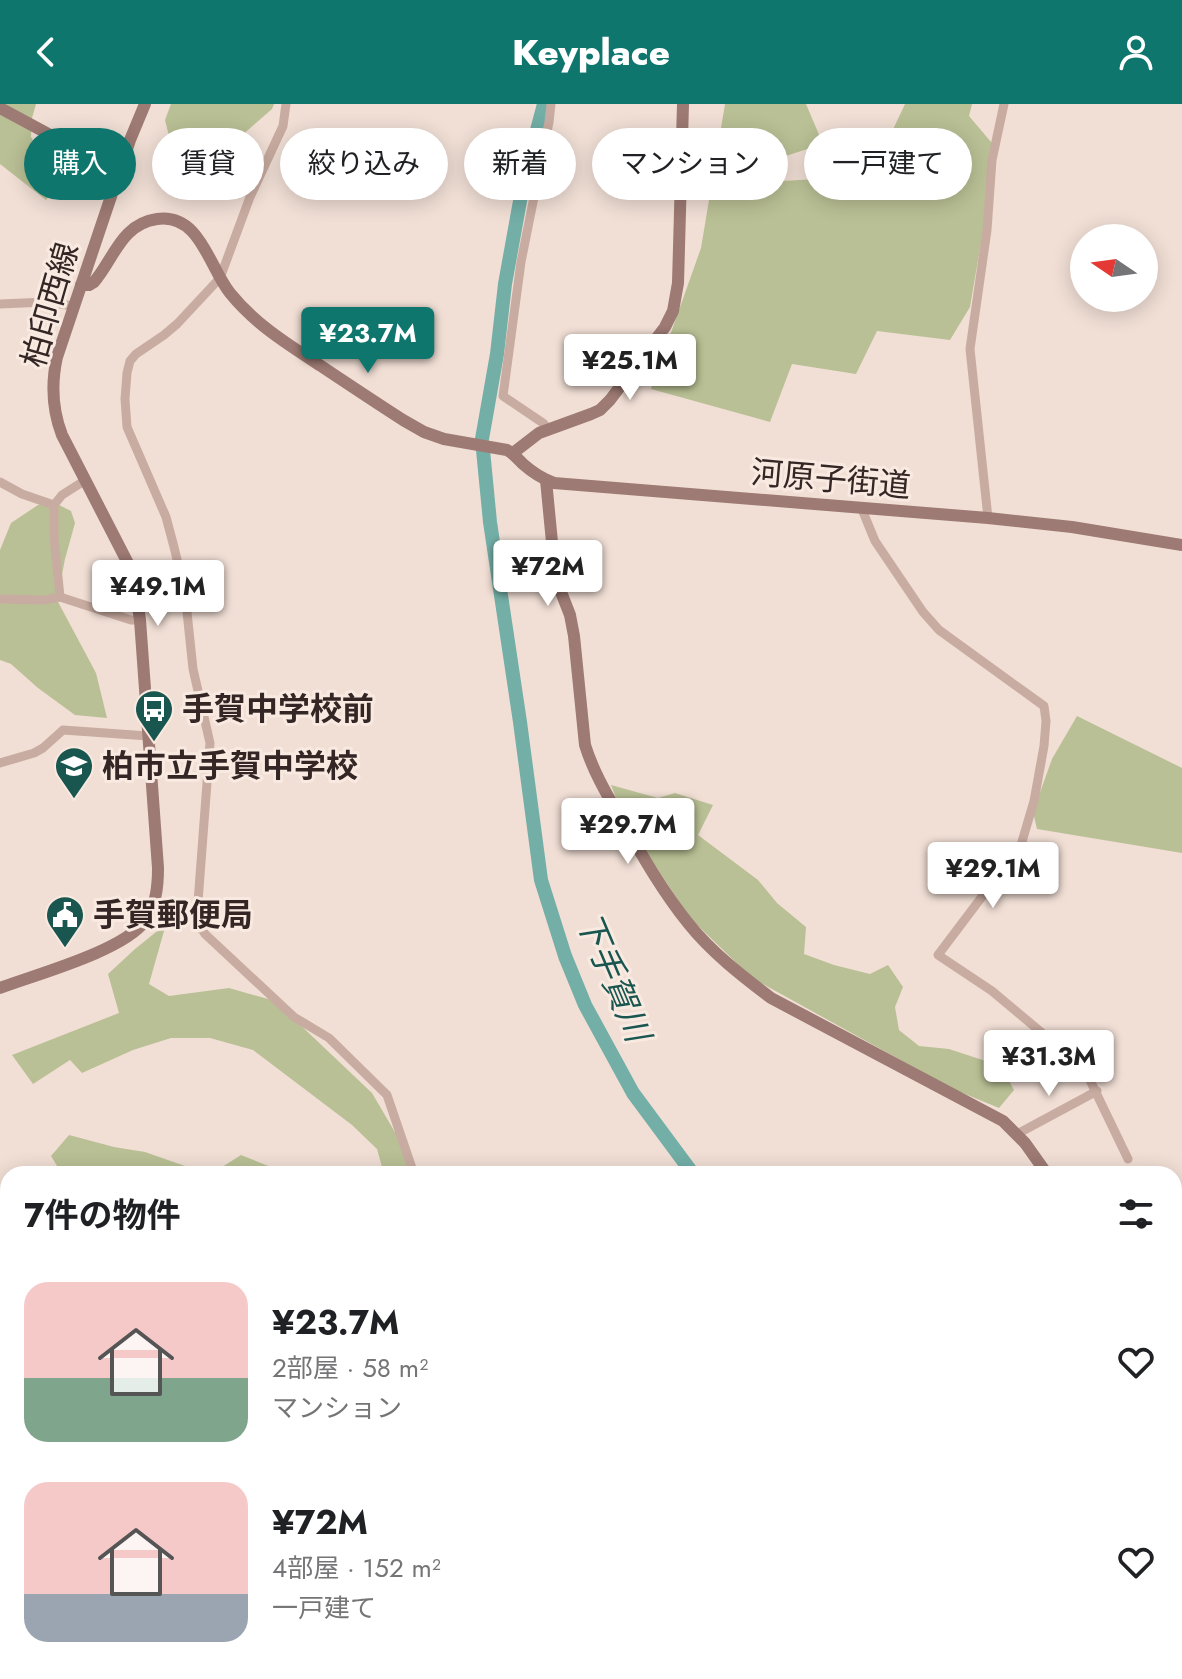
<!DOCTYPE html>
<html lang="ja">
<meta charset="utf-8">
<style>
:root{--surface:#fff;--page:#f6f6f6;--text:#202124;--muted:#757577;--accent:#0f766e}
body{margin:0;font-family:Jost,"Noto Sans JP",sans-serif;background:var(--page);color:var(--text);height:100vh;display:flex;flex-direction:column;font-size:30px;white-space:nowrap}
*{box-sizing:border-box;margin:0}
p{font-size:26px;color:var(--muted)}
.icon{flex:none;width:44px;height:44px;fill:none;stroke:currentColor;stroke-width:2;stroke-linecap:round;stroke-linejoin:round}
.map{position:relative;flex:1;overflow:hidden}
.panel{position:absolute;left:0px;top:1062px;width:1182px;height:514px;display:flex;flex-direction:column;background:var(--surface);border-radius:24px 24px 0 0;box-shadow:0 4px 20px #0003}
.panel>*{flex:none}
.top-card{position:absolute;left:24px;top:24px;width:1134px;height:72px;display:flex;gap:16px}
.needle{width:52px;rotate:283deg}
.buttons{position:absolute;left:1070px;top:120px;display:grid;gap:16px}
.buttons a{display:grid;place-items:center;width:88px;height:88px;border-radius:50%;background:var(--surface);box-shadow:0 4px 20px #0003;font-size:40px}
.price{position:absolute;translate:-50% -68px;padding:0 18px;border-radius:8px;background:#fff;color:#222;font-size:26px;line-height:52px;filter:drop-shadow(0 2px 4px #0008)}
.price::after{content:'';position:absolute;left:50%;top:48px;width:24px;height:18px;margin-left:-12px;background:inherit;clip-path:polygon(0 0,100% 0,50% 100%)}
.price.current{background:var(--accent);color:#fff}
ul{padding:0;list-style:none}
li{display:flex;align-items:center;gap:24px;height:200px;padding:0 24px}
li span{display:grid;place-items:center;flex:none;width:224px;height:160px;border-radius:24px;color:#555}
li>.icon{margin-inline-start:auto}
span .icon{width:96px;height:96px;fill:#fffc;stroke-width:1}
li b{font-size:34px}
h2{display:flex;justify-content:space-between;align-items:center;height:96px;padding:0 24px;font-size:34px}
.pill{padding:0 28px;border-radius:36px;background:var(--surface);box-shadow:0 4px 20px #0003;font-size:28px;line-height:72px}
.pill.current{background:var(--accent);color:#fff}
header{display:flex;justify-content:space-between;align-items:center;height:104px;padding:0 24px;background:var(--accent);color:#fff;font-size:36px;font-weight:800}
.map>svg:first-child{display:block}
</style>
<header><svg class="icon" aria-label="back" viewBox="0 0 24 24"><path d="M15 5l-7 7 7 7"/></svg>Keyplace<svg class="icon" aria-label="person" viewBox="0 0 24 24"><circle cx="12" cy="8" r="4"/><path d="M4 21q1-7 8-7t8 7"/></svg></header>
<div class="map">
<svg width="1182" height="1575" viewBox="0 0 1182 1575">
<rect width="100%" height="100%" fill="#f1dfd5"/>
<g fill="#bac095">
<polygon points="0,0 36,0 32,14 31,33 60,76 46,96 0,60"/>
<polygon points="171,0 274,0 272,5 217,53 202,63 175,56 165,16"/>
<polygon points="725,0 806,0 823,40 767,58 782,77 871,72 905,0 972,0 969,12 997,45 970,203 950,236 877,227 856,270 792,260 770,318 651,285 701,144"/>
<polygon points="53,398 71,407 75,419 65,455 57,496 96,569 107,614 75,611 38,584 11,560 0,556 0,446 11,419 38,401"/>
<polygon points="1077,612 1182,664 1182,749 1037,725 1033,708 1052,655"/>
<polygon points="611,681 658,694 675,689 713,701 698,731 758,776 777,799 806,823 804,850 834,861 870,870 888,861 903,883 895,903 899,926 919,942 949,945 1001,962 1014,986 999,1004 953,985 752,874 690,814 639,737 618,699"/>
<polygon points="166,820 149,880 169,892 229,884 275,897 372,989 399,1035 409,1070 384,1070 377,1045 352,1021 253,946 210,934 171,934 133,946 82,969 70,956 33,980 12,951 119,909 108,870 135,845"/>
<polygon points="69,1031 114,1043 145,1048 208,1070 62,1070 51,1052"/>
<polygon points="241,1051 288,1070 211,1070"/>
<polygon points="8,1415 8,1459 0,1463 0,1417"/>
<polygon points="0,1516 8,1534 8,1568 56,1568 74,1575 113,1568 141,1568 168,1575 0,1575"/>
<polygon points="182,1568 249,1568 254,1575 172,1575"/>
<polygon points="473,1568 529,1568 577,1571 583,1575 459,1575"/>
</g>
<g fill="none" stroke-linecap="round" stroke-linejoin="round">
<g stroke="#73afa7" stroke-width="14">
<polyline points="482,335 497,250 505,180 524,75 544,0"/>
<polyline points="483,346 490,418 520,618 541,776 565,852 585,901 633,989 693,1070"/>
<polyline points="1067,1568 1072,1575"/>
</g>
<g stroke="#c9aca1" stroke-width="9">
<polyline points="286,0 283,22 250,93 220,174 177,220 164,231 136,250 130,257 127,269 125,295 127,323 166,413 174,443 185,489 193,565 210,639 198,798 200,822 205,830 294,913 329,934 387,991 414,1070"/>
<polyline points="0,200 46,198 73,202"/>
<polyline points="548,325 543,319 503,292 521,158 549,18 551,0"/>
<polyline points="0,378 22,390 54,401 62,391 84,377"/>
<polyline points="54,401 54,433 60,493"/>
<polyline points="861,403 875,437 923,508 939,526 1044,602 1046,617 1044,642 1034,697 1021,741 938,851 992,887 1060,944 1088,972 1128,1055"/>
<polyline points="988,414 970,245 987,126 992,56 1004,0"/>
<polyline points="0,495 44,496 60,493 131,516 140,516"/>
<polyline points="0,659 34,649 43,644 63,626 148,632"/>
<polyline points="1017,1030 1097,987"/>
<polyline points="0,1321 8,1325"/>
<polyline points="1174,1362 1182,1369"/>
<polyline points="548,1568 562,1575"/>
<polyline points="787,1568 788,1575"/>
<polyline points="719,1575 732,1568"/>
</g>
<g stroke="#9d7a73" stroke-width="12">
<polyline points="0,4 119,68"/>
<path d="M81 181H89L94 178C114 155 121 120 157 115 200 109 209 163 230 189 255 220 287 240 321 262 348 280 375 298 403 316L424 328 444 335 507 346C514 350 518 355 523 360 532 368 543 375 554 379L988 414 1072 423 1182 441"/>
<polyline points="513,349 539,329 591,310 600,306 610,296 665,223 673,207 678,179 683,0"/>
<path d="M546 376 554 459 561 488 570 511 574 532 585 641C594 670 609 694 624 720 643 753 663 788 688 819 711 848 742 872 771 894L1003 1017 1025 1039 1047 1070"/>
<path d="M0 884C37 870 123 847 145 817 156 801 158 783 158 764L140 516 133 469 62 331C52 305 51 280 57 253L130 36 145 0"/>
<polyline points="346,1568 350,1575"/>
</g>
</g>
<defs>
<g id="bus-pin" transform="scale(2)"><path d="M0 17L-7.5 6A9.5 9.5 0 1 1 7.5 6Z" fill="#19564f" stroke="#f9eae1"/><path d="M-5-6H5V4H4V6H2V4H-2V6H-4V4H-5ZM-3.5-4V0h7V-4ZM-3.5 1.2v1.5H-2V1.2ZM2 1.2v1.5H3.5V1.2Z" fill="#fff"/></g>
<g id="school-pin" transform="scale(2)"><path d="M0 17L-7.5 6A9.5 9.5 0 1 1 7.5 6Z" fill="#19564f" stroke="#f9eae1"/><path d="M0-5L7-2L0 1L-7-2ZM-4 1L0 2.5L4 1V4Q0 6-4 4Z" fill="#fff"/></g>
<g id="civic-pin" transform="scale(2)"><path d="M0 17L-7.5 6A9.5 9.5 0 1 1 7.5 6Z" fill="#19564f" stroke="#f9eae1"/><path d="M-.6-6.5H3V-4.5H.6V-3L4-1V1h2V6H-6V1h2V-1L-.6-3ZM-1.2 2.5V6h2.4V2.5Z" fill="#fff"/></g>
</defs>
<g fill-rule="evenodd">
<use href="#bus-pin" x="154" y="605"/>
<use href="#school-pin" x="74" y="662"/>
<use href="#civic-pin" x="65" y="811"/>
</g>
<g text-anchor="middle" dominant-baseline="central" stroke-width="6" stroke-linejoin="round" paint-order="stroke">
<g font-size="32" fill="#332624" stroke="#f9eae1">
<text transform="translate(50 201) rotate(-74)">柏印西線</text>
<text transform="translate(831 375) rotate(5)">河原子街道</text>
</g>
<g font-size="32" font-weight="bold" fill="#332624" stroke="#f9eae1" text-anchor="start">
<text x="182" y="605">手賀中学校前</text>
<text x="102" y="662">柏市立手賀中学校</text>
<text x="93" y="811">手賀郵便局</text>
</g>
<g font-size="34" font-style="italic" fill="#19564f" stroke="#f9eae1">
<text transform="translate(613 873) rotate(67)">下手賀川</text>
</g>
</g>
</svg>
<div class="buttons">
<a><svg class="needle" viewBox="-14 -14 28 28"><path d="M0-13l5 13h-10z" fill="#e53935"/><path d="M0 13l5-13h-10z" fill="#757577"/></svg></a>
</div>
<b class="price current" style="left:368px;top:271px">¥23.7M</b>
<b class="price" style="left:630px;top:298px">¥25.1M</b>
<b class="price" style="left:548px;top:504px">¥72M</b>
<b class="price" style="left:158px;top:524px">¥49.1M</b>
<b class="price" style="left:628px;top:762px">¥29.7M</b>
<b class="price" style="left:993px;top:806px">¥29.1M</b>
<b class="price" style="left:1049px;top:994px">¥31.3M</b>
<div class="top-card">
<a class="pill current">購入</a>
<a class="pill">賃貸</a>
<a class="pill">絞り込み</a>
<a class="pill">新着</a>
<a class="pill">マンション</a>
<a class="pill">一戸建て</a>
</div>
<section class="panel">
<h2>7件の物件<svg class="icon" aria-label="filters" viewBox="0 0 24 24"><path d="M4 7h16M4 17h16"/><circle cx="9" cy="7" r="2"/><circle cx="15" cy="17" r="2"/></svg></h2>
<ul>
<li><span style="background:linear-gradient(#f6c9c9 60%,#7fa58c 0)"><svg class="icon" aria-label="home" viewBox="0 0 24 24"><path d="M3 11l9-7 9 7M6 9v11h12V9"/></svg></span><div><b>¥23.7M</b><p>2部屋 · 58 m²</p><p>マンション</p></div><svg class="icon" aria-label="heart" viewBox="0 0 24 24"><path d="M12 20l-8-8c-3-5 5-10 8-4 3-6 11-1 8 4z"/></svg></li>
<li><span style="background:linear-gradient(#f6c9c9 70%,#9aa5b1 0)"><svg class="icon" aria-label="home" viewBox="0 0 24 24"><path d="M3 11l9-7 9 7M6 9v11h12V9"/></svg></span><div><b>¥72M</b><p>4部屋 · 152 m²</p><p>一戸建て</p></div><svg class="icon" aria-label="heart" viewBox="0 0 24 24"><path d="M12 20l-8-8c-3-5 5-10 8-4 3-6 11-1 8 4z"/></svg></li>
</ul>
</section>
</div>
